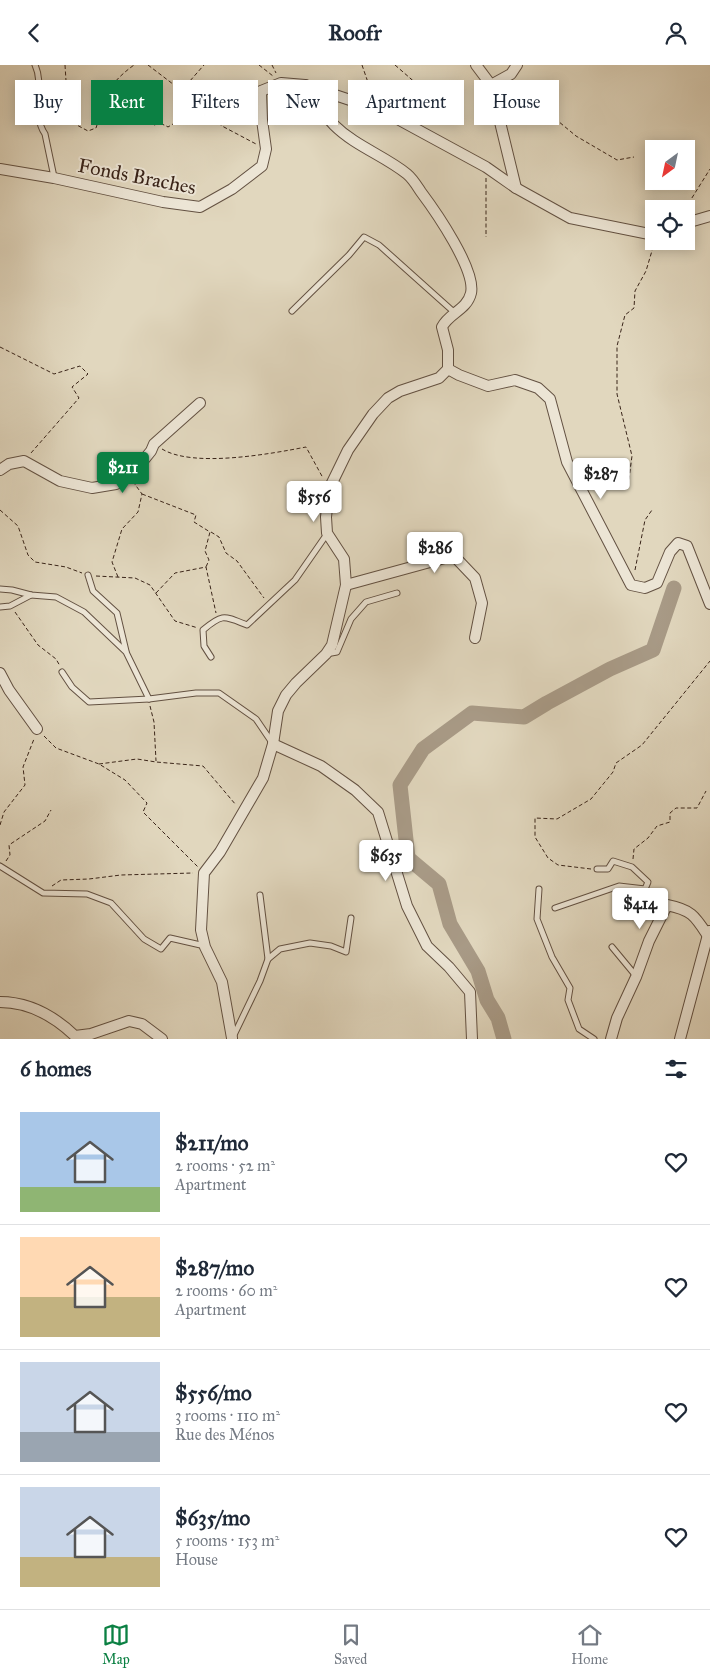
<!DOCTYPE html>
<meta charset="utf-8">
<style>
:root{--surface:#fff;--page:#f2f2f3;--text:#1f2937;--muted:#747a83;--line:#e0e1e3;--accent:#0b8043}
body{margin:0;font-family:"IM FELL Great Primer",serif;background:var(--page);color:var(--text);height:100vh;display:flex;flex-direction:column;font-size:19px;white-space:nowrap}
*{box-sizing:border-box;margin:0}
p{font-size:16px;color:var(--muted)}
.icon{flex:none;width:28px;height:28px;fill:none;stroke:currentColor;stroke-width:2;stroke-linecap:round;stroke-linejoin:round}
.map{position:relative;height:974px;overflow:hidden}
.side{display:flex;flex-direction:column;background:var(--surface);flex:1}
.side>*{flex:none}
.top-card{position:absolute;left:15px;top:15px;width:680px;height:45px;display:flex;gap:10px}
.needle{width:32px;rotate:213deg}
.buttons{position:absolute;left:645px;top:75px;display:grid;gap:10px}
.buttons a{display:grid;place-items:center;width:50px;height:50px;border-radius:0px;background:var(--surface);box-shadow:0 2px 12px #0003;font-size:25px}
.price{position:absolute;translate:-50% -42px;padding:0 11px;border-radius:5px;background:#fff;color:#222;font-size:16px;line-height:32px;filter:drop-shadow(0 1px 2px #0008)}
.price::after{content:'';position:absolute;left:50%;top:30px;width:15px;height:11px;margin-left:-8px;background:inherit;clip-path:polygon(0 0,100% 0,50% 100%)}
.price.on{background:var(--accent);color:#fff}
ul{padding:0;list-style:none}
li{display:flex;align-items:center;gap:15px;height:125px;padding:0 20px}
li+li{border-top:1px solid var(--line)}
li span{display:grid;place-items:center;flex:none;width:140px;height:100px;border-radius:0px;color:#555}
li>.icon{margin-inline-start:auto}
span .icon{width:60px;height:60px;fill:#fffc;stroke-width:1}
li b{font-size:21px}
h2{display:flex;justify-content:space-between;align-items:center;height:60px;padding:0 20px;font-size:21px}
.tag{padding:0 18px;border-radius:0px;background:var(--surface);box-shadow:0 2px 12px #0003;font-size:18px;line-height:45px}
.tag.on{background:var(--accent);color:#fff}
header{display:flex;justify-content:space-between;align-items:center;height:65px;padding:0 20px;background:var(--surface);font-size:22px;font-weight:700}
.tab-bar{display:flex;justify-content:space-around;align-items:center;height:70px;border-top:1px solid var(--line);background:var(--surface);font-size:14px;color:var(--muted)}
.tab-bar a{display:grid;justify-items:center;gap:2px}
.tab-bar .on{color:var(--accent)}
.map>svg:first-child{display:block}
</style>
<header><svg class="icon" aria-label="back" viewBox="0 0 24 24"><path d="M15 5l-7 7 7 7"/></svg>Roofr<svg class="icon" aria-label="person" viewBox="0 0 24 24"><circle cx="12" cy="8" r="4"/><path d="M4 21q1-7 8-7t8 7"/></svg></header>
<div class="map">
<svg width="710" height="974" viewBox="0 0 710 974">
<rect width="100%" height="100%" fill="#e1d7be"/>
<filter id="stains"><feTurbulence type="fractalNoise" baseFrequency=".004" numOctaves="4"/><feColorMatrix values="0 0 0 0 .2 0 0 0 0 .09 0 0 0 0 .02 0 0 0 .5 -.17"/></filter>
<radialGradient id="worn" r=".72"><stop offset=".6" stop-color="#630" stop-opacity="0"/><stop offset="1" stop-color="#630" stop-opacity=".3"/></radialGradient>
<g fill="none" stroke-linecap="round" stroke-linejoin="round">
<polyline stroke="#a89a86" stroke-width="15" points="504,974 498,953 487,935 478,906 450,859 439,819 408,793 400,720 423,684 472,648 524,652 547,638 610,604 653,585 674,523"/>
<g stroke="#635142" stroke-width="7">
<g id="lane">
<path d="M35 0C45 21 31 49 45 69L54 112"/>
<polyline points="292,246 349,190 364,172 379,180 455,248"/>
<polyline points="88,510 93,526 117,548 126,586"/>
<polyline points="0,524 12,525 31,530 56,532 84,547 126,587 149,634"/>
<polyline points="0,542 10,541 31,530"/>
<polyline points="326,589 337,587 351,554 366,537 397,528"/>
<path d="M211 592 204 581 203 565C223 548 224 551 247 560L295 515 327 469"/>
<polyline points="62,607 72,622 89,637 149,634 196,628 219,628 256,654 273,679"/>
<polyline points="0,801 43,828 87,829 111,838 144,874 161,884 170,873 205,881"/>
<polyline points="597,804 608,804 613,796 632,802 648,817 645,824"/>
<polyline points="539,824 537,854 552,892 570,923 568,935 579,964 594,974"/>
<polyline points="260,830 268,894"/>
<polyline points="555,843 619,821 645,824 667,840"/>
<polyline points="612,882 636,911"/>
<polyline points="234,970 260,916 268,894 280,884 310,878 331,881 346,887 351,853"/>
</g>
</g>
<g stroke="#635142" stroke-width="12">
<g id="street">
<polyline points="476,0 491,20 516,123"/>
<polyline points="491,20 511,9 517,0"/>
<polyline points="0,104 54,113 163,137 200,142 232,124 262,101 266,84 262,55 261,26 281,18 305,20 383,46 486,102 516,123 570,153 654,170"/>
<polyline points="686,158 710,151"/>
<polyline points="448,304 459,310 488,321 515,315 538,323 550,334 567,397 631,520 645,523 657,518 670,487 678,478 687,481 710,539"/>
<polyline points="0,405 9,399 24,396 60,416 92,423 116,419 134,407 151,386 154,379 200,338"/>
<polyline points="346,520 452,491 455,492 475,513 482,538 475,573"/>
<polyline points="0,608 9,625 37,664"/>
<polyline points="273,679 321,701 355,725 378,747 407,841 427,881 449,902 470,927 472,974"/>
<path d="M0 937C30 937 54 951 75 971L91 969 129 956 142 959 162 974"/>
<path d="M232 973 222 917 205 882 201 865 204 808 220 787 263 713 273 679 278 646 286 630 296 618 326 589 332 580 346 520 344 494 327 468 326 452 329 424 348 385 373 349 388 333 400 326 439 313 448 304V285L442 262C449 248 467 245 471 228 476 205 436 147 421 127 417 121 413 114 407 109 385 91 355 81 334 60 324 50 314 32 305 20"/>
<path d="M611 974 617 953 636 912 649 876 667 840C692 845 695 851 708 871"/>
<polyline points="680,974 709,866"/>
</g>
</g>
<g stroke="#392419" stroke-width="1" stroke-dasharray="4 2.5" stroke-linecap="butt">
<path d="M65 0 68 47 73 58 88 66 96 63C99 55 99 47 102 40 108 22 119 11 134 0"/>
<polyline points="148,0 186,29 222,61 256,79"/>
<polyline points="259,0 273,11"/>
<polyline points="272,0 276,8"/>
<polyline points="362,0 373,32"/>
<polyline points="395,0 418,20"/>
<polyline points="518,17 546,46 576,71 617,95 634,92"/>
<polyline points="187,28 189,17 204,0"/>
<path d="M154 60C160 58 163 59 168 62L173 59H178L193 48 205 47"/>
<polyline points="486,113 486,172"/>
<polyline points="685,144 710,104"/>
<polyline points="0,282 54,309 80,301 88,309 72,322 79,333 31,388"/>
<path d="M162 384C193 403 270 389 306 382L323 413"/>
<polyline points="628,421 632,391 617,329 617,281 625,250 634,243 635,226 646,206 654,179"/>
<polyline points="142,429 196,450 194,457 210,467 205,486 209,495 206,502"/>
<polyline points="0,445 18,461 28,490 35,497 66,502 82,508"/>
<polyline points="211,467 219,472 226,488 237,496 264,533"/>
<polyline points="635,505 645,455 652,445"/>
<polyline points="96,511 135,513 150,520 175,556 198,563"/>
<polyline points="118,512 112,497 122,464 138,447 142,429 134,418"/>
<polyline points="156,528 175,508 206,502 216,548"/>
<polyline points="15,547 38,580 56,594 60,601"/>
<polyline points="150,641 154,657 156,696"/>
<polyline points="44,671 56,683 99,699 125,715 147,738 143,747 198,802"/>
<polyline points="99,699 137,694 156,697 203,701 236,740"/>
<polyline points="0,760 4,747 25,720 23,702 34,674"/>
<polyline points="633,794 634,784 648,773 657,761 670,757 670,748 676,743 697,743 706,726"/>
<polyline points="6,796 10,790 9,780 45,756 51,745"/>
<polyline points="591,804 558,800 548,793 535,772 535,753 557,754 591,734 613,707 616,698 642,680 710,596"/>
<polyline points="52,821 61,815 89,814 121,810 193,808"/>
</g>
<use href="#lane" stroke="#ece5d5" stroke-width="5"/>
<use href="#street" stroke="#ece5d5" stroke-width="10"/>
</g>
<g text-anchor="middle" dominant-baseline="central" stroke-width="4" stroke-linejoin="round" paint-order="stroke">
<g font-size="20" fill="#392419" stroke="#ece5d5">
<text transform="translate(137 111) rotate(11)">Fonds Braches</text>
</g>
</g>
<rect width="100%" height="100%" filter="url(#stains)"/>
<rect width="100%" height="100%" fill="url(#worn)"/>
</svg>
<div class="buttons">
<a><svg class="needle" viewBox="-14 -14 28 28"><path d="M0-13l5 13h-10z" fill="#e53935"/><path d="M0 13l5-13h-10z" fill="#747a83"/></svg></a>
<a><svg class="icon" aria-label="locate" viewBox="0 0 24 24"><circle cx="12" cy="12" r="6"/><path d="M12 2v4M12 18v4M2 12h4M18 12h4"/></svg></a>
</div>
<b class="price on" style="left:123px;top:429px">$211</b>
<b class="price" style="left:601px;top:435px">$287</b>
<b class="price" style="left:314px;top:458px">$556</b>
<b class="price" style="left:435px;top:509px">$286</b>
<b class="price" style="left:386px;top:817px">$635</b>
<b class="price" style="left:640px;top:865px">$414</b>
<div class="top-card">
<a class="tag">Buy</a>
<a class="tag on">Rent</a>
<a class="tag">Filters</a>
<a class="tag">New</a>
<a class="tag">Apartment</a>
<a class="tag">House</a>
</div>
</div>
<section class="side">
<h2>6 homes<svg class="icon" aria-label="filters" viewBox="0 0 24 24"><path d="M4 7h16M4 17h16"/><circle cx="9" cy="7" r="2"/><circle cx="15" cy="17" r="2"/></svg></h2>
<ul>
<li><span style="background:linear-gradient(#a9c7e8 75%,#8fb573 0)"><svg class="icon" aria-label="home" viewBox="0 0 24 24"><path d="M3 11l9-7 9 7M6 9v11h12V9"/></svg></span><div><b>$211/mo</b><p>2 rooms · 52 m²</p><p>Apartment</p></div><svg class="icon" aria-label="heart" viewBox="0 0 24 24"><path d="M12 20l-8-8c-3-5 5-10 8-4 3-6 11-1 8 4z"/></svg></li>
<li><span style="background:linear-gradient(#ffd9b3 60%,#c2b280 0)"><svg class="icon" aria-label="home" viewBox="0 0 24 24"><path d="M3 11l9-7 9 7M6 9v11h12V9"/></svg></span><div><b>$287/mo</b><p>2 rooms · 60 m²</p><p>Apartment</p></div><svg class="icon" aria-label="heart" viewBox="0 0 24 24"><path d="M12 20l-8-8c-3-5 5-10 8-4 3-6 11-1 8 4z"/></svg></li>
<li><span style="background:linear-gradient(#c9d6e8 70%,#9aa5b1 0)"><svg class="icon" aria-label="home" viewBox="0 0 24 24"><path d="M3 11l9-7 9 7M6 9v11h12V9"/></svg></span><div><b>$556/mo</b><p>3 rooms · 110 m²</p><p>Rue des Ménos</p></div><svg class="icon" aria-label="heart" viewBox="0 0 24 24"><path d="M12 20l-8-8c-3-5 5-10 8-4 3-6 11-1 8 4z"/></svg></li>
<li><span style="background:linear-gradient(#c9d6e8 70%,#c2b280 0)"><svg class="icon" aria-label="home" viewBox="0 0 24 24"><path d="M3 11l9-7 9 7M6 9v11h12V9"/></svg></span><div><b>$635/mo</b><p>5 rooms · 153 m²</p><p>House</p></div><svg class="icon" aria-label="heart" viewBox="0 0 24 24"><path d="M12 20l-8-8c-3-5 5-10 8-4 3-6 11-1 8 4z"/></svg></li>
</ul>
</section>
<nav class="tab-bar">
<a class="on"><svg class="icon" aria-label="map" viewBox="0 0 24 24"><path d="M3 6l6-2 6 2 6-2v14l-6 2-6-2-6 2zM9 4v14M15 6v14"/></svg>Map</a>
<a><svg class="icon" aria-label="saved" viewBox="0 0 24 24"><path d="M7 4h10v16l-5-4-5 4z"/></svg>Saved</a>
<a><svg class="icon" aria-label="home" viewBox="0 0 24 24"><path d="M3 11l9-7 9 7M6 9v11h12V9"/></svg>Home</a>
</nav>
